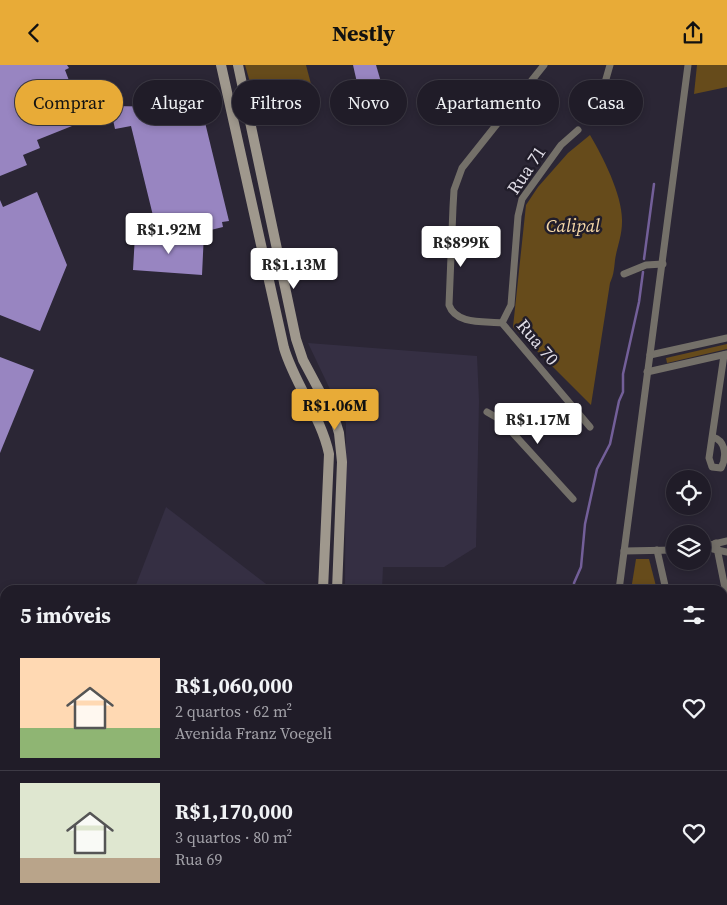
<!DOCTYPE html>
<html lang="pt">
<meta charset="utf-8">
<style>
:root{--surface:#201c28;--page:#2d2934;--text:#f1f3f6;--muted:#a2a1a8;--line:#3d3a45;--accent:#e8ab37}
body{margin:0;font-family:"Source Serif 4",serif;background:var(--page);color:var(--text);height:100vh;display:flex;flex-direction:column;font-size:19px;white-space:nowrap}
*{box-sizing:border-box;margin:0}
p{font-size:16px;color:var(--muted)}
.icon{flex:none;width:28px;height:28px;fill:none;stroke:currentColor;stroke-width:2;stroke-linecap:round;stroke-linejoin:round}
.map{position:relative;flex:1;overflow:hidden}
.side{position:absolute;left:0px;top:520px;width:728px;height:320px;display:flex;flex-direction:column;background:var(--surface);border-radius:15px 15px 0 0;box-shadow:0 2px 8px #0003,0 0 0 1px var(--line)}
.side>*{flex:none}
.banner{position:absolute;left:15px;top:15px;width:698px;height:45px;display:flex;gap:10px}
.controls{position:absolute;left:666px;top:405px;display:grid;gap:10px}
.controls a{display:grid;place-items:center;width:45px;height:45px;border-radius:50%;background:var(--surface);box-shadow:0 2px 8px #0003,0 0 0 1px var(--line);font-size:25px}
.price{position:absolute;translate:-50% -42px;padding:0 11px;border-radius:5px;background:#fff;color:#222;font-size:16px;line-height:32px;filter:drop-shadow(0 1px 2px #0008)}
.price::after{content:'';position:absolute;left:50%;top:30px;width:15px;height:11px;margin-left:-8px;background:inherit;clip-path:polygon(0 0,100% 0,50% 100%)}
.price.current{background:var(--accent);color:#111}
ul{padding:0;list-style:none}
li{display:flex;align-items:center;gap:15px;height:125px;padding:0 20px}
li+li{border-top:1px solid var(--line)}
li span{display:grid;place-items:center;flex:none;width:140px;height:100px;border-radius:0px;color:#555}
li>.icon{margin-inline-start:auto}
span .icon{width:60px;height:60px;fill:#fffc;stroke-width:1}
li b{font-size:21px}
h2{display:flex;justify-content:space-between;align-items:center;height:60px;padding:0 20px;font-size:21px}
.pill{padding:0 18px;border-radius:22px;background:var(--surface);box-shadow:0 2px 8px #0003,0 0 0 1px var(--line);font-size:18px;line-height:45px}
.pill.current{background:var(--accent);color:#111}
header{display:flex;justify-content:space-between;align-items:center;height:65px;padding:0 20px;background:var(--accent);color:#111;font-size:22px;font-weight:700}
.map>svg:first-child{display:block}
</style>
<header><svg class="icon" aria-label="back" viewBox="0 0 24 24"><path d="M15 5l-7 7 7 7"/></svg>Nestly<svg class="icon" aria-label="share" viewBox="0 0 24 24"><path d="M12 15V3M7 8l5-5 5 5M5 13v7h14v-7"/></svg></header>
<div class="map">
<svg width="727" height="840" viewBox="0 0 727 840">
<rect width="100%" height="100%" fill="#2b2635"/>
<g fill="#352f43">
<polygon points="308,278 477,291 479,336 476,482 444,502 383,502 382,525 345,525 346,358"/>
<polygon points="166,442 274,525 134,525"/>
<polygon points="723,572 725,572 727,578 727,636 723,637"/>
</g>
<g fill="#664b1b">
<polygon points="245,0 306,0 316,38 258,45"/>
<polygon points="697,0 727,0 727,22 694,29"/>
<path d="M590 70C603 92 623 131 622 157 622 171 617 182 615 195 614 204 614 209 610 218L591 340 513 262 526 140 538 122 568 88Z"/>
<polygon points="727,279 727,284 667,298 666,293"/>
<polygon points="636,494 649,494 657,525 631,525"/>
</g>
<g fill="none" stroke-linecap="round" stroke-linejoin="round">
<g stroke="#735f99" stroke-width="2.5">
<polyline points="644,194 654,119"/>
<polyline points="574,525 574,518 581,502 585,459 597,404 610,379 619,336 623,327 623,309 639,237 643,207"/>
<polyline points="531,840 531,835"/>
</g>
</g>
<g fill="#9885c1">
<polygon points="0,0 67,0 69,3 65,5 81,47 78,48 82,57 37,75 40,83 23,90 27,100 0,111"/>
<polygon points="353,0 376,0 381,17 358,22"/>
<polygon points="110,41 178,42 180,49 202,45 229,156 222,157 223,162 178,173 158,171 131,61 115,64"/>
<polygon points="37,127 67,200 40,266 0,250 0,135 3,142"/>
<polygon points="204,168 202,210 133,205 135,170 179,174"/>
<polygon points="0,292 34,305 0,388"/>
<polygon points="0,550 5,552 5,573 0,585"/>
<rect x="220" y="835" width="61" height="5"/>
</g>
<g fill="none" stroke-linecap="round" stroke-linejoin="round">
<g stroke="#747069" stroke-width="7">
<path d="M544 0 462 103 454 125 453 142 449 240C456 260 485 256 502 258L590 362"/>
<polyline points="604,21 610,0"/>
<polyline points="624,209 646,200 663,199"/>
<polyline points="502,258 511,240 518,151 522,134 561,80 578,65"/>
<polyline points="650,290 727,273"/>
<polyline points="647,307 727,289"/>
<polyline points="487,347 501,355 573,434"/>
<path d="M713 372C726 376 727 392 721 403L712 402 709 393 724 290"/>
<polyline points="716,478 727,533"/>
<polyline points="702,482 727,476"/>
<polyline points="713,484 727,487"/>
<polyline points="657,485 666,525"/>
<polyline points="624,486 675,485"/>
<polyline points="619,525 688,0"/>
<polyline points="722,561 727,560"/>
<polyline points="722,784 727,805"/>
<polyline points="722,818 727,817"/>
<polyline points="612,835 613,840"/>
<polyline points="43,840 47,835"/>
<polyline points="580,840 581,835"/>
<polyline points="670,840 682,835"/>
</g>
<g stroke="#9f988d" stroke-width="10">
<path d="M221 0 284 283C295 320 321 351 329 389L323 525"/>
<polyline points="238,0 296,274 303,295 335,355 339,368 342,397 337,525"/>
<polyline points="307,840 308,835"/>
<polyline points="322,840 322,835"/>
</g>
<g stroke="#c0b7a9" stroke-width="10">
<polyline points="0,757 5,761"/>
<polyline points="0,771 5,775"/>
<polyline points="81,835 88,840"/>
<polyline points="101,835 108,840"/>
</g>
</g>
<g text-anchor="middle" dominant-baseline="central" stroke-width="5" stroke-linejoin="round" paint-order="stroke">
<g font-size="18" fill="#dfdce6" stroke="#211d2a">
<text transform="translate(526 105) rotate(-56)">Rua 71</text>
<text transform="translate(538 277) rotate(50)">Rua 70</text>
</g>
<g font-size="18" font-style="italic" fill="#f7d9a8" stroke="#211d2a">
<text x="573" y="160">Calipal</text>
</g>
</g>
</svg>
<div class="controls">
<a><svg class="icon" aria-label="locate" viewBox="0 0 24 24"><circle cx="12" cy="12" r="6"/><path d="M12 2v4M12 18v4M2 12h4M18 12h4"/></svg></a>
<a><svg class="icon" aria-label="layers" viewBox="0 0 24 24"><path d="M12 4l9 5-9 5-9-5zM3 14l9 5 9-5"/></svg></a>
</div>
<b class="price" style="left:169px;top:190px">R$1.92M</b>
<b class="price" style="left:461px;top:203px">R$899K</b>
<b class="price" style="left:294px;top:225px">R$1.13M</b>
<b class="price current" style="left:335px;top:366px">R$1.06M</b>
<b class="price" style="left:538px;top:380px">R$1.17M</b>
<div class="banner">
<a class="pill current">Comprar</a>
<a class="pill">Alugar</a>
<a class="pill">Filtros</a>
<a class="pill">Novo</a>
<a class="pill">Apartamento</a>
<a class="pill">Casa</a>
</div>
<section class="side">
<h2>5 imóveis<svg class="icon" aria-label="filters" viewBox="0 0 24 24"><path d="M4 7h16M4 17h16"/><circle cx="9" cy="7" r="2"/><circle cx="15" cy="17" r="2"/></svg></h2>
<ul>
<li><span style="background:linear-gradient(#ffd9b3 70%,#8fb573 0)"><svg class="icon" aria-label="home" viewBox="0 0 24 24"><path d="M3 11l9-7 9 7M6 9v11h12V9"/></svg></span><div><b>R$1,060,000</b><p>2 quartos · 62 m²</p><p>Avenida Franz Voegeli</p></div><svg class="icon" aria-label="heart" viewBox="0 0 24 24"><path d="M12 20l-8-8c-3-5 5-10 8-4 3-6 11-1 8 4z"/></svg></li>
<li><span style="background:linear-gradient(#dfe7d0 75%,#b9a48a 0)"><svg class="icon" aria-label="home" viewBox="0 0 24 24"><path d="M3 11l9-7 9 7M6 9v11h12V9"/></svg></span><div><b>R$1,170,000</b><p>3 quartos · 80 m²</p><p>Rua 69</p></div><svg class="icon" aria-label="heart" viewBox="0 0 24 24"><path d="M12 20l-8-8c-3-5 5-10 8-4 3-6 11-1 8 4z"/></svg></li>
</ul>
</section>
</div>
